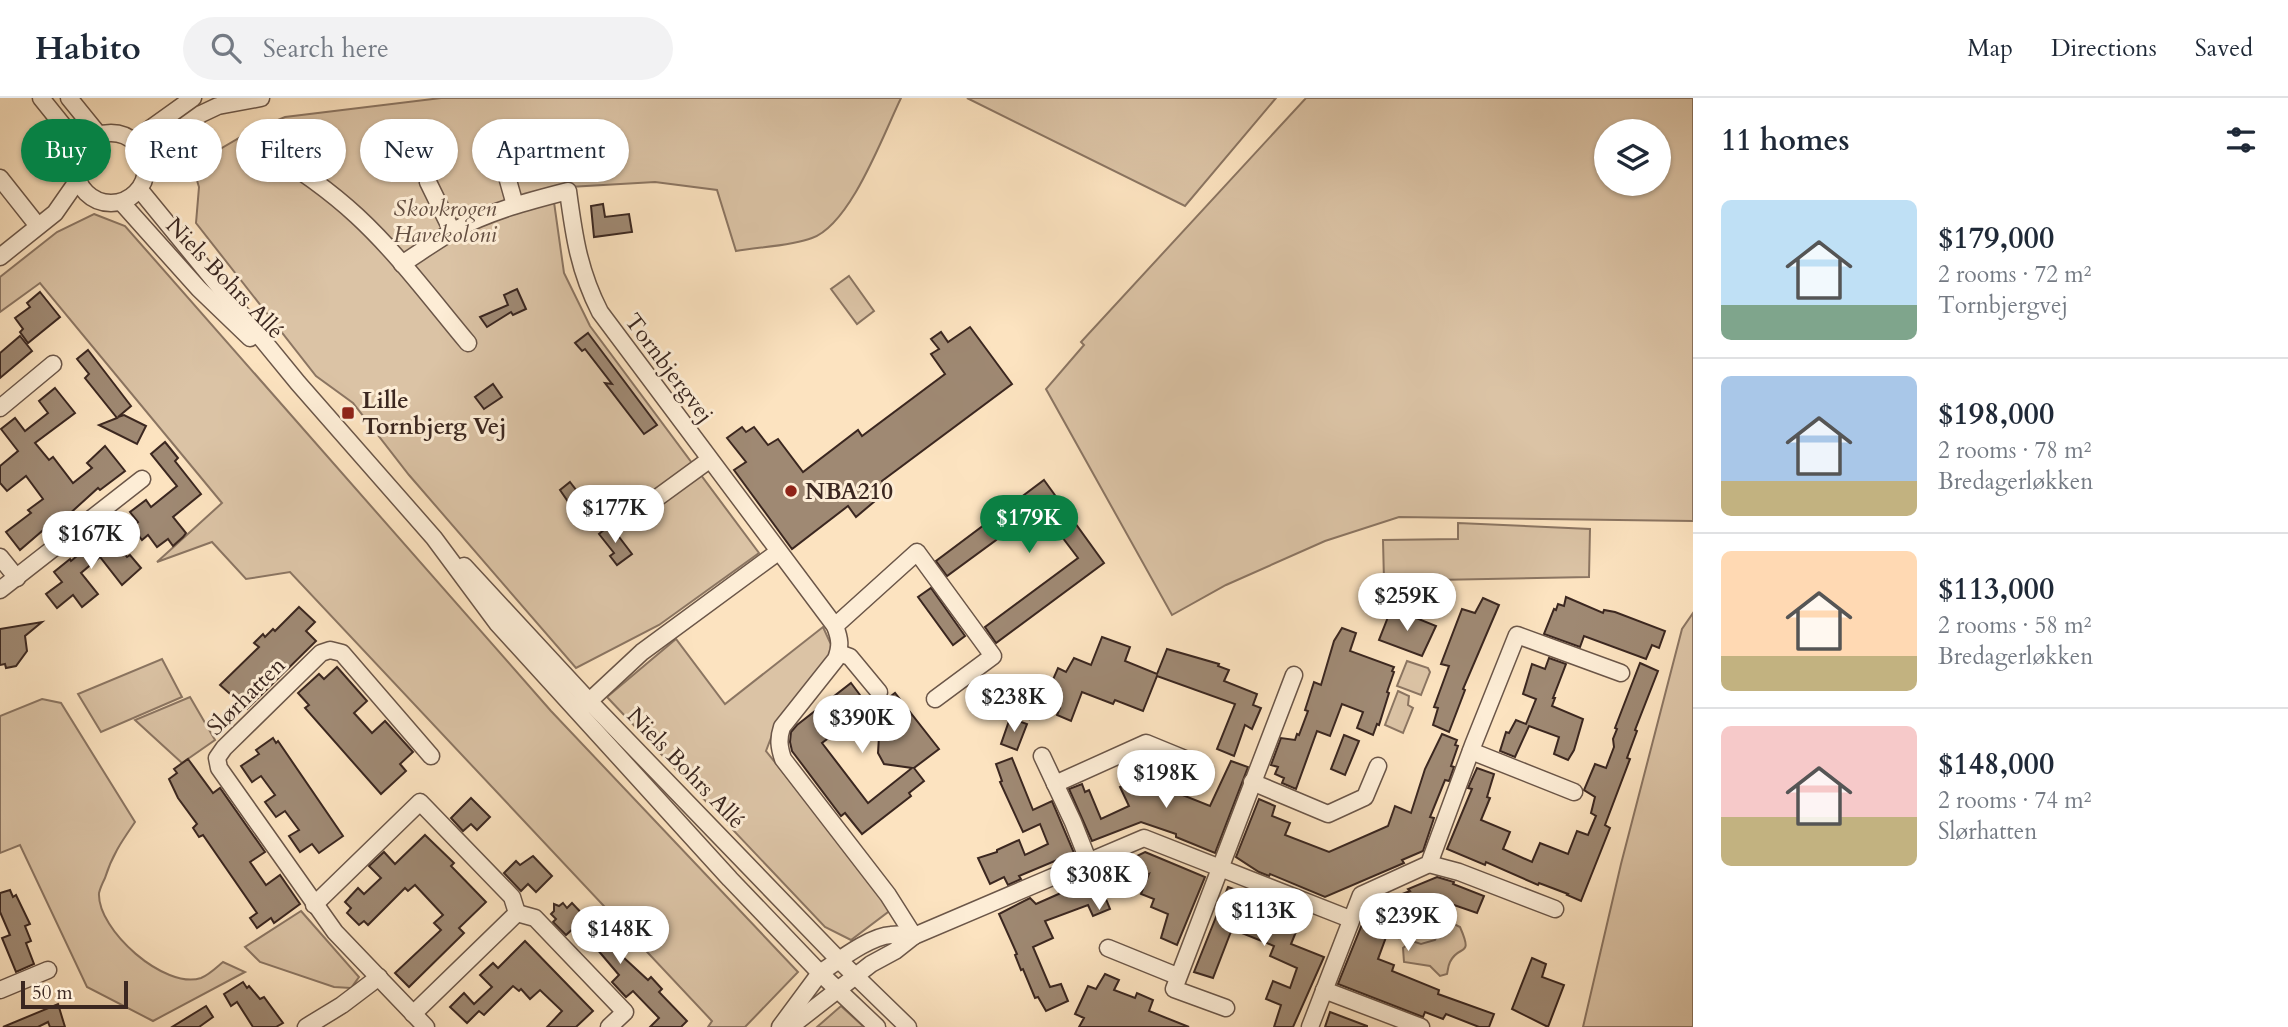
<!DOCTYPE html>
<meta charset="utf-8">
<style>
:root{--surface:#fff;--page:#f2f2f3;--text:#1f2937;--muted:#747a83;--line:#e0e1e3;--accent:#0b8043}
body{margin:0;font-family:Cardo,serif;background:var(--page);color:var(--text);height:100vh;display:flex;flex-direction:column;font-size:26px;white-space:nowrap}
*{box-sizing:border-box;margin:0}
p{font-size:23px;color:var(--muted)}
.icon{flex:none;width:38px;height:38px;fill:none;stroke:currentColor;stroke-width:2;stroke-linecap:round;stroke-linejoin:round}
.map{position:relative;flex:1;overflow:hidden}
.panel{display:flex;flex-direction:column;background:var(--surface);width:595px}
.panel>*{flex:none}
.hud{position:absolute;left:21px;top:21px;width:665px;height:63px;display:flex;gap:14px}
.fabs{position:absolute;left:1594px;top:21px;display:grid;gap:14px}
.fabs a{display:grid;place-items:center;width:77px;height:77px;border-radius:50%;background:var(--surface);box-shadow:0 2px 5px #0004;font-size:35px}
.scale{position:absolute;left:21px;bottom:18px;width:107px;box-sizing:border-box;padding-left:7px;border:4px solid #3b2720;border-top:0;font-size:19px;line-height:24px;white-space:nowrap;color:#3b2720;-webkit-text-stroke:5px #fdedd6;paint-order:stroke}
.price{position:absolute;translate:-50% -60px;padding:0 16px;border-radius:24px;background:#fff;color:#222;font-size:23px;line-height:46px;filter:drop-shadow(0 2px 4px #0008)}
.price::after{content:'';position:absolute;left:50%;top:42px;width:21px;height:16px;margin-left:-10px;background:inherit;clip-path:polygon(0 0,100% 0,50% 100%)}
.price.current{background:var(--accent);color:#fff}
ul{padding:0;list-style:none}
li{display:flex;align-items:center;gap:21px;height:175px;padding:0 28px}
li+li{border-top:2px solid var(--line)}
li span{display:grid;place-items:center;flex:none;width:196px;height:140px;border-radius:10px;color:#555}
li>.icon{margin-inline-start:auto}
span .icon{width:84px;height:84px;fill:#fffc;stroke-width:1}
li b{font-size:30px}
h2{display:flex;justify-content:space-between;align-items:center;height:84px;padding:0 28px;font-size:30px}
.pill{padding:0 24px;border-radius:32px;background:var(--surface);box-shadow:0 2px 5px #0004;font-size:24px;line-height:63px}
.pill.current{background:var(--accent);color:#fff}
header{display:flex;align-items:center;gap:42px;box-sizing:border-box;height:98px;padding:0 35px;background:var(--surface);border-bottom:2px solid var(--line)}
header strong{font-size:33px}
nav{display:flex;gap:38px;margin-inline-start:auto;font-size:24px}
.search{width:490px;height:63px;background:var(--page);display:flex;align-items:center;gap:18px;box-sizing:border-box;padding:0 24px;border-radius:38px;color:var(--muted);font-size:26px}
main{display:flex;flex:1;min-height:0}
.map>svg:first-child{display:block}
</style>
<header>
<strong>Habito</strong>
<div class="search"><svg class="icon" aria-label="search" viewBox="0 0 24 24"><circle cx="10" cy="10" r="6"/><path d="M15 15l6 6"/></svg>Search here</div>
<nav><a>Map</a><a>Directions</a><a>Saved</a></nav>
</header>
<main>
<div class="map">
<svg width="1693" height="929" viewBox="0 0 1693 929">
<rect width="100%" height="100%" fill="#fce3c0"/>
<filter id="stains"><feTurbulence type="fractalNoise" baseFrequency=".00286" numOctaves="4"/><feColorMatrix values="0 0 0 0 .2 0 0 0 0 .09 0 0 0 0 .02 0 0 0 .5 -.17"/></filter>
<radialGradient id="worn" r=".72"><stop offset=".6" stop-color="#630" stop-opacity="0"/><stop offset="1" stop-color="#630" stop-opacity=".3"/></radialGradient>
<g fill="#dbc3a5" stroke="#8b7562" stroke-width="2" fill-rule="evenodd">
<path d="M441 0H901C883 37 851 126 812 140 792 148 758 149 736 153L717 92 655 84 552 90 564 175 590 228 759 455 659 527 576 570 409 377 353 305 316 278 196 125 199 89 195 76 210 57 251 33 285 19Z"/>
<polygon points="967,0 1276,0 1185,108"/>
<path d="M1306 0H1693V423L1399 419 1325 443 1226 487 1172 517 1046 291 1084 247 1081 244ZM1659 33V86H1606V33Z"/>
<polygon points="94,116 125,128 551,613 798,874 745,929 708,929 712,923 290,474 246,481 212,444 157,464 222,405 40,185 0,214 0,179 57,134"/>
<polygon points="849,178 874,213 857,226 831,191"/>
<polygon points="1458,425 1590,431 1589,479 1384,483 1383,442 1458,441"/>
<polygon points="1693,515 1693,929 1583,929 1621,766 1682,531"/>
<polygon points="823,529 834,553 774,632 766,653 892,811 851,842 825,829 607,599 676,541 725,606"/>
<polygon points="162,561 182,599 101,634 78,596"/>
<polygon points="1407,563 1428,570 1430,574 1421,597 1397,588"/>
<polygon points="1398,593 1409,598 1408,607 1413,610 1403,635 1385,627"/>
<polygon points="190,599 215,642 182,665 135,622"/>
<path d="M42 601 61 605 135 724C122 743 112 757 105 780 103 784 100 791 99 795 97 832 165 892 201 880 209 877 217 869 223 864L245 874 153 923 87 889 20 747 0 755V618Z"/>
<polygon points="301,813 359,879 351,890 334,889 260,864 245,849"/>
<path d="M1452 825 1460 829C1474 861 1459 845 1450 864 1448 868 1448 872 1447 876L1440 878 1430 868 1404 864 1403 850 1412 843 1421 846 1435 842 1441 830Z"/>
<polygon points="841,908 864,929 817,929"/>
</g>
<g fill="#9f8973" stroke="#3b2720" stroke-width="2">
<polygon points="603,106 605,119 629,116 632,134 594,139 591,108"/>
<polygon points="517,191 526,211 513,217 511,214 487,229 480,219 508,207 504,197"/>
<polygon points="40,194 60,219 28,245 20,234 23,231 15,220 30,209 27,205"/>
<polygon points="970,229 1012,286 882,383 888,392 856,419 848,408 792,451 734,372 746,364 727,340 742,329 746,334 754,329 768,347 778,341 803,374 858,332 862,338 945,276 931,256 939,251 931,241 941,234 948,244"/>
<polygon points="588,235 657,327 644,336 605,285 612,286 585,251 582,253 575,245"/>
<polygon points="20,238 32,253 0,280 0,255"/>
<polygon points="88,252 131,308 118,319 124,317 146,328 137,346 99,327 117,320 85,280 89,276 77,261"/>
<polygon points="493,286 502,299 484,311 475,299"/>
<polygon points="55,290 75,315 35,345 49,362 53,359 73,385 92,370 87,365 105,348 125,373 100,392 98,390 66,419 63,415 20,452 6,434 31,415 28,412 43,401 26,378 7,393 0,385 0,368 18,353 1,331 15,320 25,333 48,315 39,303"/>
<polygon points="165,344 178,360 175,363 201,396 173,419 186,435 183,439 173,448 168,441 157,449 148,437 142,442 132,429 138,424 130,414 146,402 151,409 177,388 151,356"/>
<polygon points="1044,382 1104,465 996,545 985,529 1078,460 1040,410 947,478 936,463"/>
<polygon points="570,384 593,414 582,424 560,392"/>
<polygon points="610,427 632,456 617,467 610,458 614,455 599,436"/>
<polygon points="106,434 127,459 130,457 141,470 122,487 100,459 81,475 98,496 82,509 73,497 57,510 46,496 62,484 54,474 70,461 71,463"/>
<polygon points="931,490 965,538 953,547 918,499"/>
<polygon points="1566,499 1603,515 1604,512 1615,514 1665,533 1659,550 1652,547 1646,561 1584,538 1580,549 1544,536 1554,511 1556,512 1558,506 1564,508"/>
<polygon points="1483,500 1499,507 1463,591 1465,592 1449,634 1433,627 1438,610 1434,609 1449,568 1441,566 1462,511 1475,515"/>
<polygon points="299,509 315,524 306,533 316,543 247,611 220,587 259,549 254,545 263,536 265,539 273,531 275,533"/>
<polygon points="1390,514 1408,521 1409,517 1436,528 1422,558 1379,542"/>
<polygon points="42,524 25,538 27,553 16,568 6,570 5,566 0,567 0,531"/>
<polygon points="1342,530 1356,535 1350,553 1394,569 1392,573 1394,574 1387,594 1389,595 1379,627 1377,626 1373,637 1357,630 1363,614 1342,606 1330,638 1317,633 1296,691 1282,685 1284,680 1275,676 1278,669 1271,667 1281,640 1295,642 1297,636 1299,637 1308,613 1305,612 1314,584 1321,587 1334,543"/>
<polygon points="1102,539 1130,549 1125,563 1157,576 1167,551 1219,566 1218,568 1229,572 1224,583 1257,596 1253,607 1261,610 1252,631 1245,627 1234,658 1217,651 1235,606 1157,578 1143,613 1115,602 1113,606 1082,594 1071,623 1057,617 1060,610 1044,602 1058,570 1066,574 1074,560 1091,567"/>
<polygon points="1549,560 1566,566 1553,600 1555,600 1552,608 1583,621 1574,652 1568,662 1554,656 1559,639 1529,628 1515,659 1500,653 1506,634 1509,635 1516,622 1526,626 1536,601 1523,596 1532,566 1545,571"/>
<polygon points="1640,565 1658,573 1635,632 1637,633 1627,660 1630,661 1605,727 1610,730 1581,803 1567,797 1568,796 1539,785 1538,787 1486,764 1485,767 1447,751 1472,691 1468,690 1477,670 1494,676 1487,699 1490,700 1481,722 1510,734 1503,751 1532,764 1540,745 1568,756 1577,733 1588,737 1596,718 1591,715 1595,699 1584,692 1595,666 1606,670 1614,649 1613,641 1617,631 1615,630"/>
<polygon points="337,569 367,603 354,615 372,635 385,623 413,654 400,666 406,673 381,696 305,610 309,607 298,595 319,576 324,581"/>
<polygon points="851,585 869,609 822,645 868,705 912,670 884,666 878,655 879,638 890,633 873,612 895,595 939,651 914,670 924,683 909,695 911,698 862,736 845,715 841,718 792,653 790,644 791,634 797,627"/>
<polygon points="1026,586 1041,592 1029,621 1016,607"/>
<polygon points="1010,620 1027,626 1017,652 1001,646"/>
<polygon points="1442,636 1457,642 1455,647 1458,648 1451,668 1454,669 1449,683 1445,682 1430,719 1434,720 1423,753 1402,762 1404,765 1325,799 1270,776 1269,778 1259,774 1236,759 1259,701 1275,708 1272,718 1290,725 1285,737 1329,754 1388,728 1395,708 1411,715 1425,671"/>
<polygon points="1344,637 1359,643 1345,677 1331,671"/>
<polygon points="273,640 276,645 278,643 343,738 319,755 312,746 300,754 289,738 299,732 285,713 276,719 265,704 275,697 261,678 252,684 241,668 259,656 256,652"/>
<polygon points="1012,660 1033,712 1052,703 1074,755 1019,778 1021,781 1008,787 1004,779 990,786 978,760 997,754 997,752 1019,742 1025,757 1048,746 1040,726 1023,734 1000,684 1002,683 996,666"/>
<polygon points="188,661 213,695 220,690 265,754 250,764 266,787 280,777 300,806 274,825 271,820 257,830 250,820 257,815 203,737 199,739 193,730 197,726 178,700 169,681 177,675 174,671"/>
<polygon points="1231,663 1248,669 1215,755 1176,739 1176,736 1141,724 1092,743 1069,691 1082,686 1085,694 1089,692 1101,721 1129,708 1120,689 1140,680 1210,708"/>
<polygon points="471,700 490,719 477,732 471,726 463,733 451,720"/>
<polygon points="425,737 454,765 451,768 486,804 459,830 464,835 409,889 395,875 441,832 434,825 443,817 415,787 408,793 405,790 368,827 364,823 359,827 347,815 351,810 345,804 358,790 364,796 381,780 369,768 384,754 395,766"/>
<polygon points="1145,754 1205,779 1177,847 1161,840 1168,816 1151,809 1154,801 1141,796 1149,776 1104,796 1110,811 1093,818 1088,807 1045,823 1053,840 1033,849 1050,889 1061,886 1068,903 1046,913 1038,899 1035,900 1023,871 1021,872 1015,857 1017,856 999,816 1030,800 1036,806 1079,787 1077,784 1103,772 1104,774"/>
<polygon points="533,758 552,778 536,794 528,786 521,793 504,775 516,763 520,767"/>
<polygon points="1437,779 1454,784 1453,786 1484,798 1477,815 1428,798 1439,822 1399,840 1392,823 1378,861 1394,867 1392,873 1439,892 1438,896 1494,916 1489,929 1479,929 1446,916 1443,921 1425,914 1423,919 1338,886 1369,809 1410,793 1408,791"/>
<polygon points="1228,789 1250,797 1252,794 1260,797 1258,803 1302,819 1291,846 1324,859 1293,929 1274,929 1281,907 1266,901 1273,883 1290,890 1297,870 1270,858 1274,848 1232,831 1213,880 1194,874"/>
<polygon points="10,792 13,799 16,797 30,826 25,828 31,843 26,845 34,866 16,874 2,840 10,837 0,814 0,795"/>
<polygon points="563,805 567,810 572,805 589,823 592,820 615,842 610,847 648,882 651,879 662,891 659,894 687,923 681,929 650,929 659,920 633,893 626,899 612,884 619,877 591,844 576,828 566,837 553,824 556,821 551,816 554,813 554,806 559,808"/>
<polygon points="525,843 593,913 576,929 547,929 562,913 540,892 530,901 521,891 519,893 513,888 484,917 479,913 467,925 450,909 464,895 474,906 492,889 480,877 493,865 498,870"/>
<polygon points="1532,860 1546,866 1542,879 1564,887 1548,929 1512,911"/>
<polygon points="1105,876 1119,882 1114,892 1135,900 1137,895 1153,902 1149,913 1189,929 1079,929 1084,920 1075,916 1088,888 1096,891"/>
<polygon points="243,884 247,890 249,888 260,901 264,899 283,925 276,929 253,929 237,904 231,908 224,896"/>
<polygon points="58,906 65,929 50,929 48,924 38,929 3,929"/>
<polygon points="206,908 213,919 199,929 172,929"/>
<polygon points="1330,914 1367,928 1367,929 1325,929"/>
</g>
<g fill="none" stroke-linecap="round" stroke-linejoin="round">
<g stroke="#6b5648" stroke-width="19">
<g id="minor">
<polyline points="41,0 82,51"/>
<polyline points="69,0 99,37"/>
<circle cx="111" cy="70" r="35"/>
<polyline points="133,43 193,0"/>
<path d="M266 50C298 71 329 92 357 118 398 156 432 202 468 245"/>
<polyline points="500,54 515,107"/>
<polyline points="144,57 201,16 218,8 261,0"/>
<polyline points="0,80 38,128"/>
<polyline points="428,84 452,133"/>
<polyline points="140,92 298,285 434,440 497,525 730,781 820,875 877,929"/>
<polyline points="122,105 199,191 250,240"/>
<polyline points="0,159 55,115 78,82"/>
<path d="M402 166C419 155 436 143 453 133 490 113 529 103 568 93 574 138 579 173 600 214L835 528C840 541 841 548 836 561L782 629C778 641 779 649 783 661L888 797 914 838"/>
<polyline points="0,310 53,266"/>
<polyline points="646,408 709,362"/>
<polyline points="0,459 17,480"/>
<polyline points="464,468 588,602 840,863 908,929"/>
<polyline points="0,492 142,381"/>
<polyline points="835,528 917,454 993,558 935,601"/>
<polyline points="839,555 850,559 879,594"/>
<polyline points="583,609 642,554 778,454"/>
<polyline points="1471,653 1574,694"/>
<polyline points="1042,658 1073,724 1088,762"/>
<polyline points="1252,684 1328,716 1365,699 1378,668"/>
<polyline points="1055,686 1146,645 1185,661"/>
<polyline points="1429,766 1459,774 1555,811"/>
<polyline points="314,807 420,704 512,799 517,815 413,916"/>
<polyline points="517,815 535,820 625,914 609,929"/>
<polyline points="1108,850 1177,878"/>
<polyline points="0,892 48,872"/>
<polyline points="1324,892 1421,929"/>
<polyline points="1226,910 1174,891 1294,577"/>
<polyline points="306,929 342,907 379,879"/>
<polyline points="426,929 335,834 219,670 217,660 224,650 321,555 330,552 342,555 431,658"/>
<path d="M780 929 820 875C838 863 870 838 891 837 898 836 907 837 914 838"/>
<polyline points="790,929 871,866 895,853 914,838 1144,740 1350,821"/>
<polyline points="1310,929 1361,797 1429,766 1473,647 1517,537 1621,575"/>
</g>
</g>
<use href="#minor" stroke="#fdedd6" stroke-width="16"/>
</g>
<g fill="#8f2418" stroke="#fdedd6" stroke-width="2.5">
<rect x="341" y="308" width="14" height="14" rx="3.5"/>
<circle cx="791" cy="393" r="7"/>
</g>
<g text-anchor="middle" dominant-baseline="central" stroke-width="6" stroke-linejoin="round" paint-order="stroke">
<g font-size="23" font-style="italic" fill="#634e41" stroke="#fdedd6">
<text x="445" y="110">Skovkrogen<tspan x="445" dy="26">Havekoloni</tspan></text>
</g>
<g font-size="23" fill="#3b2720" stroke="#fdedd6">
<text transform="translate(225 180) rotate(46)">Niels Bohrs Allé</text>
<text transform="translate(669 270) rotate(53)">Tornbjergvej</text>
<text transform="translate(246 598) rotate(-45)">Slørhatten</text>
<text transform="translate(686 670) rotate(46)">Niels Bohrs Allé</text>
</g>
<g font-size="23" font-weight="bold" fill="#3b2720" stroke="#fdedd6" text-anchor="start">
<text x="362" y="302">Lille<tspan x="362" dy="26">Tornbjerg Vej</tspan></text>
<text x="805" y="393">NBA210</text>
</g>
</g>
<rect width="100%" height="100%" filter="url(#stains)"/>
<rect width="100%" height="100%" fill="url(#worn)"/>
</svg>
<div class="fabs">
<a><svg class="icon" aria-label="layers" viewBox="0 0 24 24"><path d="M12 4l9 5-9 5-9-5zM3 14l9 5 9-5"/></svg></a>
</div>
<div class="scale">50 m</div>
<b class="price" style="left:615px;top:447px">$177K</b>
<b class="price current" style="left:1029px;top:457px">$179K</b>
<b class="price" style="left:91px;top:473px">$167K</b>
<b class="price" style="left:1407px;top:535px">$259K</b>
<b class="price" style="left:1014px;top:636px">$238K</b>
<b class="price" style="left:862px;top:657px">$390K</b>
<b class="price" style="left:1166px;top:712px">$198K</b>
<b class="price" style="left:1099px;top:814px">$308K</b>
<b class="price" style="left:1264px;top:850px">$113K</b>
<b class="price" style="left:1408px;top:855px">$239K</b>
<b class="price" style="left:620px;top:868px">$148K</b>
<div class="hud">
<a class="pill current">Buy</a>
<a class="pill">Rent</a>
<a class="pill">Filters</a>
<a class="pill">New</a>
<a class="pill">Apartment</a>
</div>
</div>
<section class="panel">
<h2>11 homes<svg class="icon" aria-label="filters" viewBox="0 0 24 24"><path d="M4 7h16M4 17h16"/><circle cx="9" cy="7" r="2"/><circle cx="15" cy="17" r="2"/></svg></h2>
<ul>
<li><span style="background:linear-gradient(#bfe0f5 75%,#7fa58c 0)"><svg class="icon" aria-label="home" viewBox="0 0 24 24"><path d="M3 11l9-7 9 7M6 9v11h12V9"/></svg></span><div><b>$179,000</b><p>2 rooms · 72 m²</p><p>Tornbjergvej</p></div></li>
<li><span style="background:linear-gradient(#a9c7e8 75%,#c2b280 0)"><svg class="icon" aria-label="home" viewBox="0 0 24 24"><path d="M3 11l9-7 9 7M6 9v11h12V9"/></svg></span><div><b>$198,000</b><p>2 rooms · 78 m²</p><p>Bredagerløkken</p></div></li>
<li><span style="background:linear-gradient(#ffd9b3 75%,#c2b280 0)"><svg class="icon" aria-label="home" viewBox="0 0 24 24"><path d="M3 11l9-7 9 7M6 9v11h12V9"/></svg></span><div><b>$113,000</b><p>2 rooms · 58 m²</p><p>Bredagerløkken</p></div></li>
<li><span style="background:linear-gradient(#f6c9c9 65%,#c2b280 0)"><svg class="icon" aria-label="home" viewBox="0 0 24 24"><path d="M3 11l9-7 9 7M6 9v11h12V9"/></svg></span><div><b>$148,000</b><p>2 rooms · 74 m²</p><p>Slørhatten</p></div></li>
</ul>
</section>
</main>
